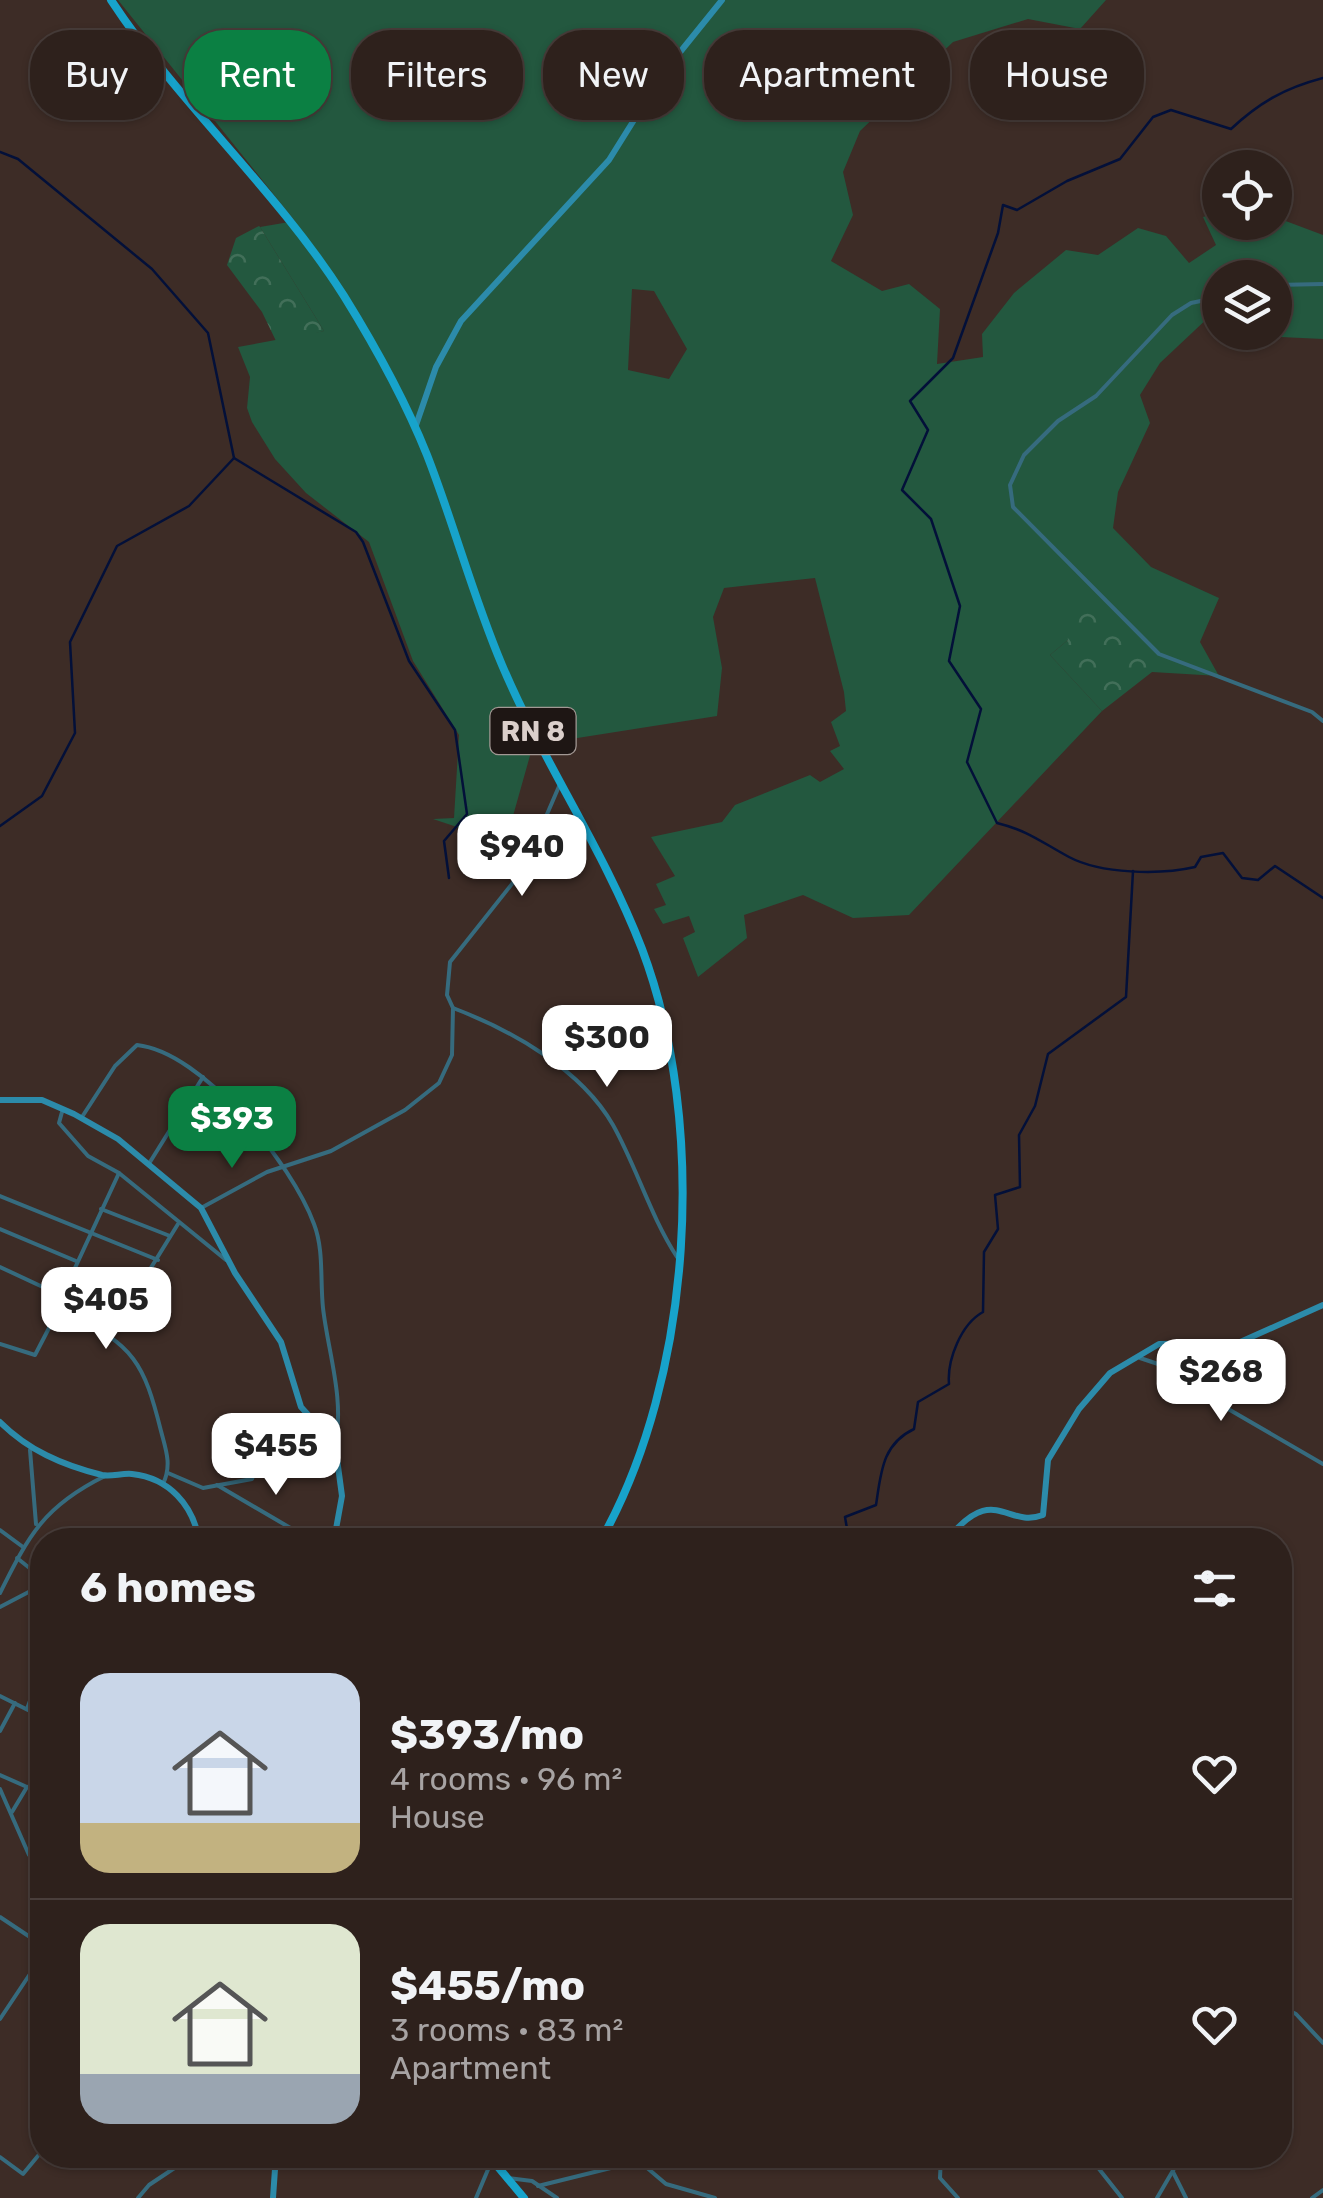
<!DOCTYPE html>
<meta charset="utf-8">
<style>
:root{--surface:#2e211c;--page:#362925;--text:#f1f3f6;--muted:#a7a3a3;--line:#493e3b;--accent:#0b8043}
body{margin:0;font-family:Rubik,sans-serif;background:var(--page);color:var(--text);height:100vh;display:flex;flex-direction:column;font-size:38px;white-space:nowrap}
*{box-sizing:border-box;margin:0}
p{font-size:32px;color:var(--muted)}
.icon{flex:none;width:55px;height:55px;fill:none;stroke:currentColor;stroke-width:2;stroke-linecap:round;stroke-linejoin:round}
.map{position:relative;flex:1;overflow:hidden}
.sheet{position:absolute;left:30px;top:1528px;width:1262px;height:640px;display:flex;flex-direction:column;background:var(--surface);border-radius:40px;box-shadow:0 2px 8px #0004,0 0 0 2px var(--line)}
.sheet>*{flex:none}
.top-card{position:absolute;left:30px;top:30px;width:1265px;height:90px;display:flex;gap:20px}
.controls{position:absolute;left:1202px;top:150px;display:grid;gap:20px}
.controls a{display:grid;place-items:center;width:90px;height:90px;border-radius:50%;background:var(--surface);box-shadow:0 2px 8px #0004,0 0 0 2px var(--line);font-size:50px}
.price{position:absolute;translate:-50% -85px;padding:0 22px;border-radius:20px;background:#fff;color:#222;font-size:32px;line-height:65px;filter:drop-shadow(0 2px 5px #0008)}
.price::after{content:'';position:absolute;left:50%;top:60px;width:30px;height:22px;margin-left:-15px;background:inherit;clip-path:polygon(0 0,100% 0,50% 100%)}
.price.active{background:var(--accent);color:#fff}
ul{padding:0;list-style:none}
li{display:flex;align-items:center;gap:30px;height:250px;padding:0 50px}
li+li{border-top:2px solid var(--line)}
li span{display:grid;place-items:center;flex:none;width:280px;height:200px;border-radius:30px;color:#555}
li>.icon{margin-inline-start:auto}
span .icon{width:120px;height:120px;fill:#fffc;stroke-width:1}
li b{font-size:42px}
h2{display:flex;justify-content:space-between;align-items:center;height:120px;padding:0 50px;font-size:42px}
.tag{padding:0 35px;border-radius:40px;background:var(--surface);box-shadow:0 2px 8px #0004,0 0 0 2px var(--line);font-size:35px;line-height:90px}
.tag.active{background:var(--accent);color:#fff}
.map>svg:first-child{display:block}
</style>
<div class="map">
<svg width="1323" height="2198" viewBox="0 0 1323 2198">
<defs>
<pattern id="forest-crowns" width="20" height="18" patternUnits="userSpaceOnUse" patternTransform="scale(2.5)"><rect width="20" height="18" fill="#23583f"/><path d="M2 6a3 3 0 1 1 6 0M12 15a3 3 0 1 1 6 0" fill="none" stroke="#426f59"/></pattern>
</defs>
<rect width="100%" height="100%" fill="#3d2c26"/>
<path fill="#23583f" fill-rule="evenodd" d="M118 0H1106L1080 29 1028 19 953 42 860 131 843 172 853 215 831 261 882 291 909 284 940 309 937 364 983 357 982 334 1014 293 1066 250 1098 255 1138 228 1166 236 1189 263 1216 245 1203 217 1220 212V222H1275V217L1323 235V339L1258 336 1254 333 1275 332V278H1220V316L1211 315 1160 363 1140 395 1150 423 1118 492 1113 528 1151 567 1219 598 1200 642 1219 676 1152 672V652L1068 640 1050 655 1102 711 909 915 853 918 803 895 744 915 747 938 698 977 683 938 695 932 689 916 663 924 654 909 666 905 656 884 675 876 651 837 722 822 735 805 810 775 820 782 844 769 830 751 840 746 831 722 846 711 844 692 815 578 724 588 713 617 722 668 717 716 533 745 511 823 529 851 433 819 454 818 459 735 413 661 369 542 306 493 275 459 252 422 247 408 250 377 238 347 324 331 260 227 295 221ZM632 289 654 291 687 349 669 379 628 370Z"/>
<g fill="url(#forest-crowns)">
<polygon points="259,226 260,227 324,331 277,343 262,312 227,265 236,238"/>
<polygon points="1064,611 1114,612 1153,652 1152,672 1102,711 1050,655 1068,640"/>
</g>
<g fill="none" stroke-linecap="round" stroke-linejoin="round">
<g stroke="#031039" stroke-width="2.5">
<path d="M1323 78C1285 88 1260 102 1231 129L1171 110 1153 117 1120 159 1067 181 1017 210 1003 205 998 233 953 358 910 401 928 430 902 490 931 519 960 606 949 661 981 709 967 762 997 823C1029 831 1041 842 1069 857 1101 874 1160 875 1195 867L1201 857 1223 853 1242 878 1258 880 1275 866 1323 898"/>
<polyline points="0,152 18,159 152,269 208,333 234,458 356,532 363,542 409,661 455,730 467,814 444,841 449,878"/>
<polyline points="0,826 42,796 75,733 70,642 117,546 189,506 234,458"/>
<path d="M849 1540 845 1517 876 1505C881 1473 882 1444 914 1429L918 1402 949 1384C947 1360 961 1324 983 1312L984 1252 998 1229 995 1195 1020 1187 1019 1135 1035 1106 1048 1054 1126 997 1133 871"/>
</g>
<g stroke="#366b7e" stroke-width="4">
<polyline points="1275,285 1323,284"/>
<polyline points="1220,297 1191,303 1172,315 1096,396 1058,421 1024,455 1010,485 1013,507 1159,654 1312,712 1323,721"/>
<path d="M453 1008C511 1030 581 1069 613 1125 637 1168 650 1215 677 1257"/>
<polyline points="62,1112 59,1123 88,1156 119,1173 226,1260"/>
<path d="M82 1117 115 1066 137 1045C203 1052 292 1164 314 1224 324 1250 320 1280 323 1308 328 1352 345 1400 335 1444"/>
<polyline points="150,1162 203,1077"/>
<polyline points="0,1196 158,1260"/>
<polyline points="201,1208 267,1172 331,1151 405,1110 439,1083 452,1055 453,1008 447,995 450,962 523,870 560,784"/>
<polyline points="101,1209 170,1236"/>
<polyline points="0,1229 76,1261"/>
<path d="M0 1267 62 1296 70 1315C134 1345 144 1363 161 1431 166 1450 172 1465 163 1484"/>
<polyline points="62,1296 119,1173"/>
<polyline points="110,1334 178,1224"/>
<polyline points="0,1344 35,1355 62,1303"/>
<polyline points="1140,1358 1194,1376 1223,1406 1323,1464"/>
<polyline points="30,1450 36,1524"/>
<polyline points="168,1473 203,1488 252,1479 259,1462 252,1433"/>
<polyline points="217,1485 311,1540"/>
<polyline points="0,1530 23,1547"/>
<polyline points="17,1558 42,1578"/>
<path d="M0 1593C29 1535 44 1506 105 1476"/>
<polyline points="0,1607 42,1585"/>
<polyline points="0,1696 42,1717"/>
<polyline points="27,1709 42,1668"/>
<polyline points="0,1731 15,1703"/>
<polyline points="0,1775 27,1787"/>
<polyline points="0,1789 29,1855 42,1869"/>
<polyline points="12,1812 27,1787 42,1784"/>
<polyline points="0,1917 42,1945"/>
<polyline points="1280,2006 1296,2014 1323,2043"/>
<polyline points="0,2019 42,1956"/>
<polyline points="42,2055 30,2074 42,2093"/>
<polyline points="199,2155 265,2155"/>
<polyline points="941,2155 940,2178 958,2198"/>
<polyline points="1088,2155 1122,2198"/>
<polyline points="0,2157 23,2174 42,2151"/>
<polyline points="1173,2172 1186,2198"/>
<polyline points="508,2178 532,2181 557,2198"/>
<polyline points="538,2186 639,2161 666,2184 715,2198"/>
<polyline points="138,2198 149,2185 194,2155"/>
<polyline points="476,2198 492,2160"/>
<polyline points="1157,2198 1182,2155"/>
<polyline points="1312,2198 1323,2190"/>
</g>
<g stroke="#2c8baa" stroke-width="6">
<polyline points="415,428 436,367 461,321 609,160 664,72 722,0"/>
<polyline points="0,1100 42,1100 74,1114 118,1139 201,1208 235,1273 281,1342 301,1407 335,1444 342,1496 334,1540"/>
<path d="M0 1422C28 1450 62 1465 102 1475 111 1477 122 1473 132 1474 169 1478 193 1505 199 1540"/>
<path d="M947 1540C994 1481 1006 1529 1043 1515L1048 1460 1079 1409 1110 1373 1159 1344 1238 1343 1323 1305"/>
<polyline points="273,2198 275,2169 287,2155"/>
</g>
<g stroke="#17a3cb" stroke-width="8">
<path d="M111 0C180 105 276 189 344 296 375 346 405 400 427 455 454 524 473 597 502 665 543 762 604 850 642 949 708 1124 693 1377 601 1540"/>
<polyline points="488,2155 524,2198"/>
</g>
</g>
<g text-anchor="middle" dominant-baseline="central" stroke-width="10" stroke-linejoin="round" paint-order="stroke">
<rect fill="#1e1614" stroke="#a29894" stroke-width="2.5" x="490.5" y="708" width="85" height="46" rx="8"/>
<g font-size="28" font-weight="bold" fill="#dbcfcb">
<text x="533" y="731">RN 8</text>
</g>
</g>
</svg>
<div class="controls">
<a><svg class="icon" aria-label="locate" viewBox="0 0 24 24"><circle cx="12" cy="12" r="6"/><path d="M12 2v4M12 18v4M2 12h4M18 12h4"/></svg></a>
<a><svg class="icon" aria-label="layers" viewBox="0 0 24 24"><path d="M12 4l9 5-9 5-9-5zM3 14l9 5 9-5"/></svg></a>
</div>
<b class="price" style="left:522px;top:899px">$940</b>
<b class="price" style="left:607px;top:1090px">$300</b>
<b class="price active" style="left:232px;top:1171px">$393</b>
<b class="price" style="left:106px;top:1352px">$405</b>
<b class="price" style="left:1221px;top:1424px">$268</b>
<b class="price" style="left:276px;top:1498px">$455</b>
<div class="top-card">
<a class="tag">Buy</a>
<a class="tag active">Rent</a>
<a class="tag">Filters</a>
<a class="tag">New</a>
<a class="tag">Apartment</a>
<a class="tag">House</a>
</div>
<section class="sheet">
<h2>6 homes<svg class="icon" aria-label="filters" viewBox="0 0 24 24"><path d="M4 7h16M4 17h16"/><circle cx="9" cy="7" r="2"/><circle cx="15" cy="17" r="2"/></svg></h2>
<ul>
<li><span style="background:linear-gradient(#c9d6e8 75%,#c2b280 0)"><svg class="icon" aria-label="home" viewBox="0 0 24 24"><path d="M3 11l9-7 9 7M6 9v11h12V9"/></svg></span><div><b>$393/mo</b><p>4 rooms · 96 m²</p><p>House</p></div><svg class="icon" aria-label="heart" viewBox="0 0 24 24"><path d="M12 20l-8-8c-3-5 5-10 8-4 3-6 11-1 8 4z"/></svg></li>
<li><span style="background:linear-gradient(#dfe7d0 75%,#9aa5b1 0)"><svg class="icon" aria-label="home" viewBox="0 0 24 24"><path d="M3 11l9-7 9 7M6 9v11h12V9"/></svg></span><div><b>$455/mo</b><p>3 rooms · 83 m²</p><p>Apartment</p></div><svg class="icon" aria-label="heart" viewBox="0 0 24 24"><path d="M12 20l-8-8c-3-5 5-10 8-4 3-6 11-1 8 4z"/></svg></li>
</ul>
</section>
</div>
